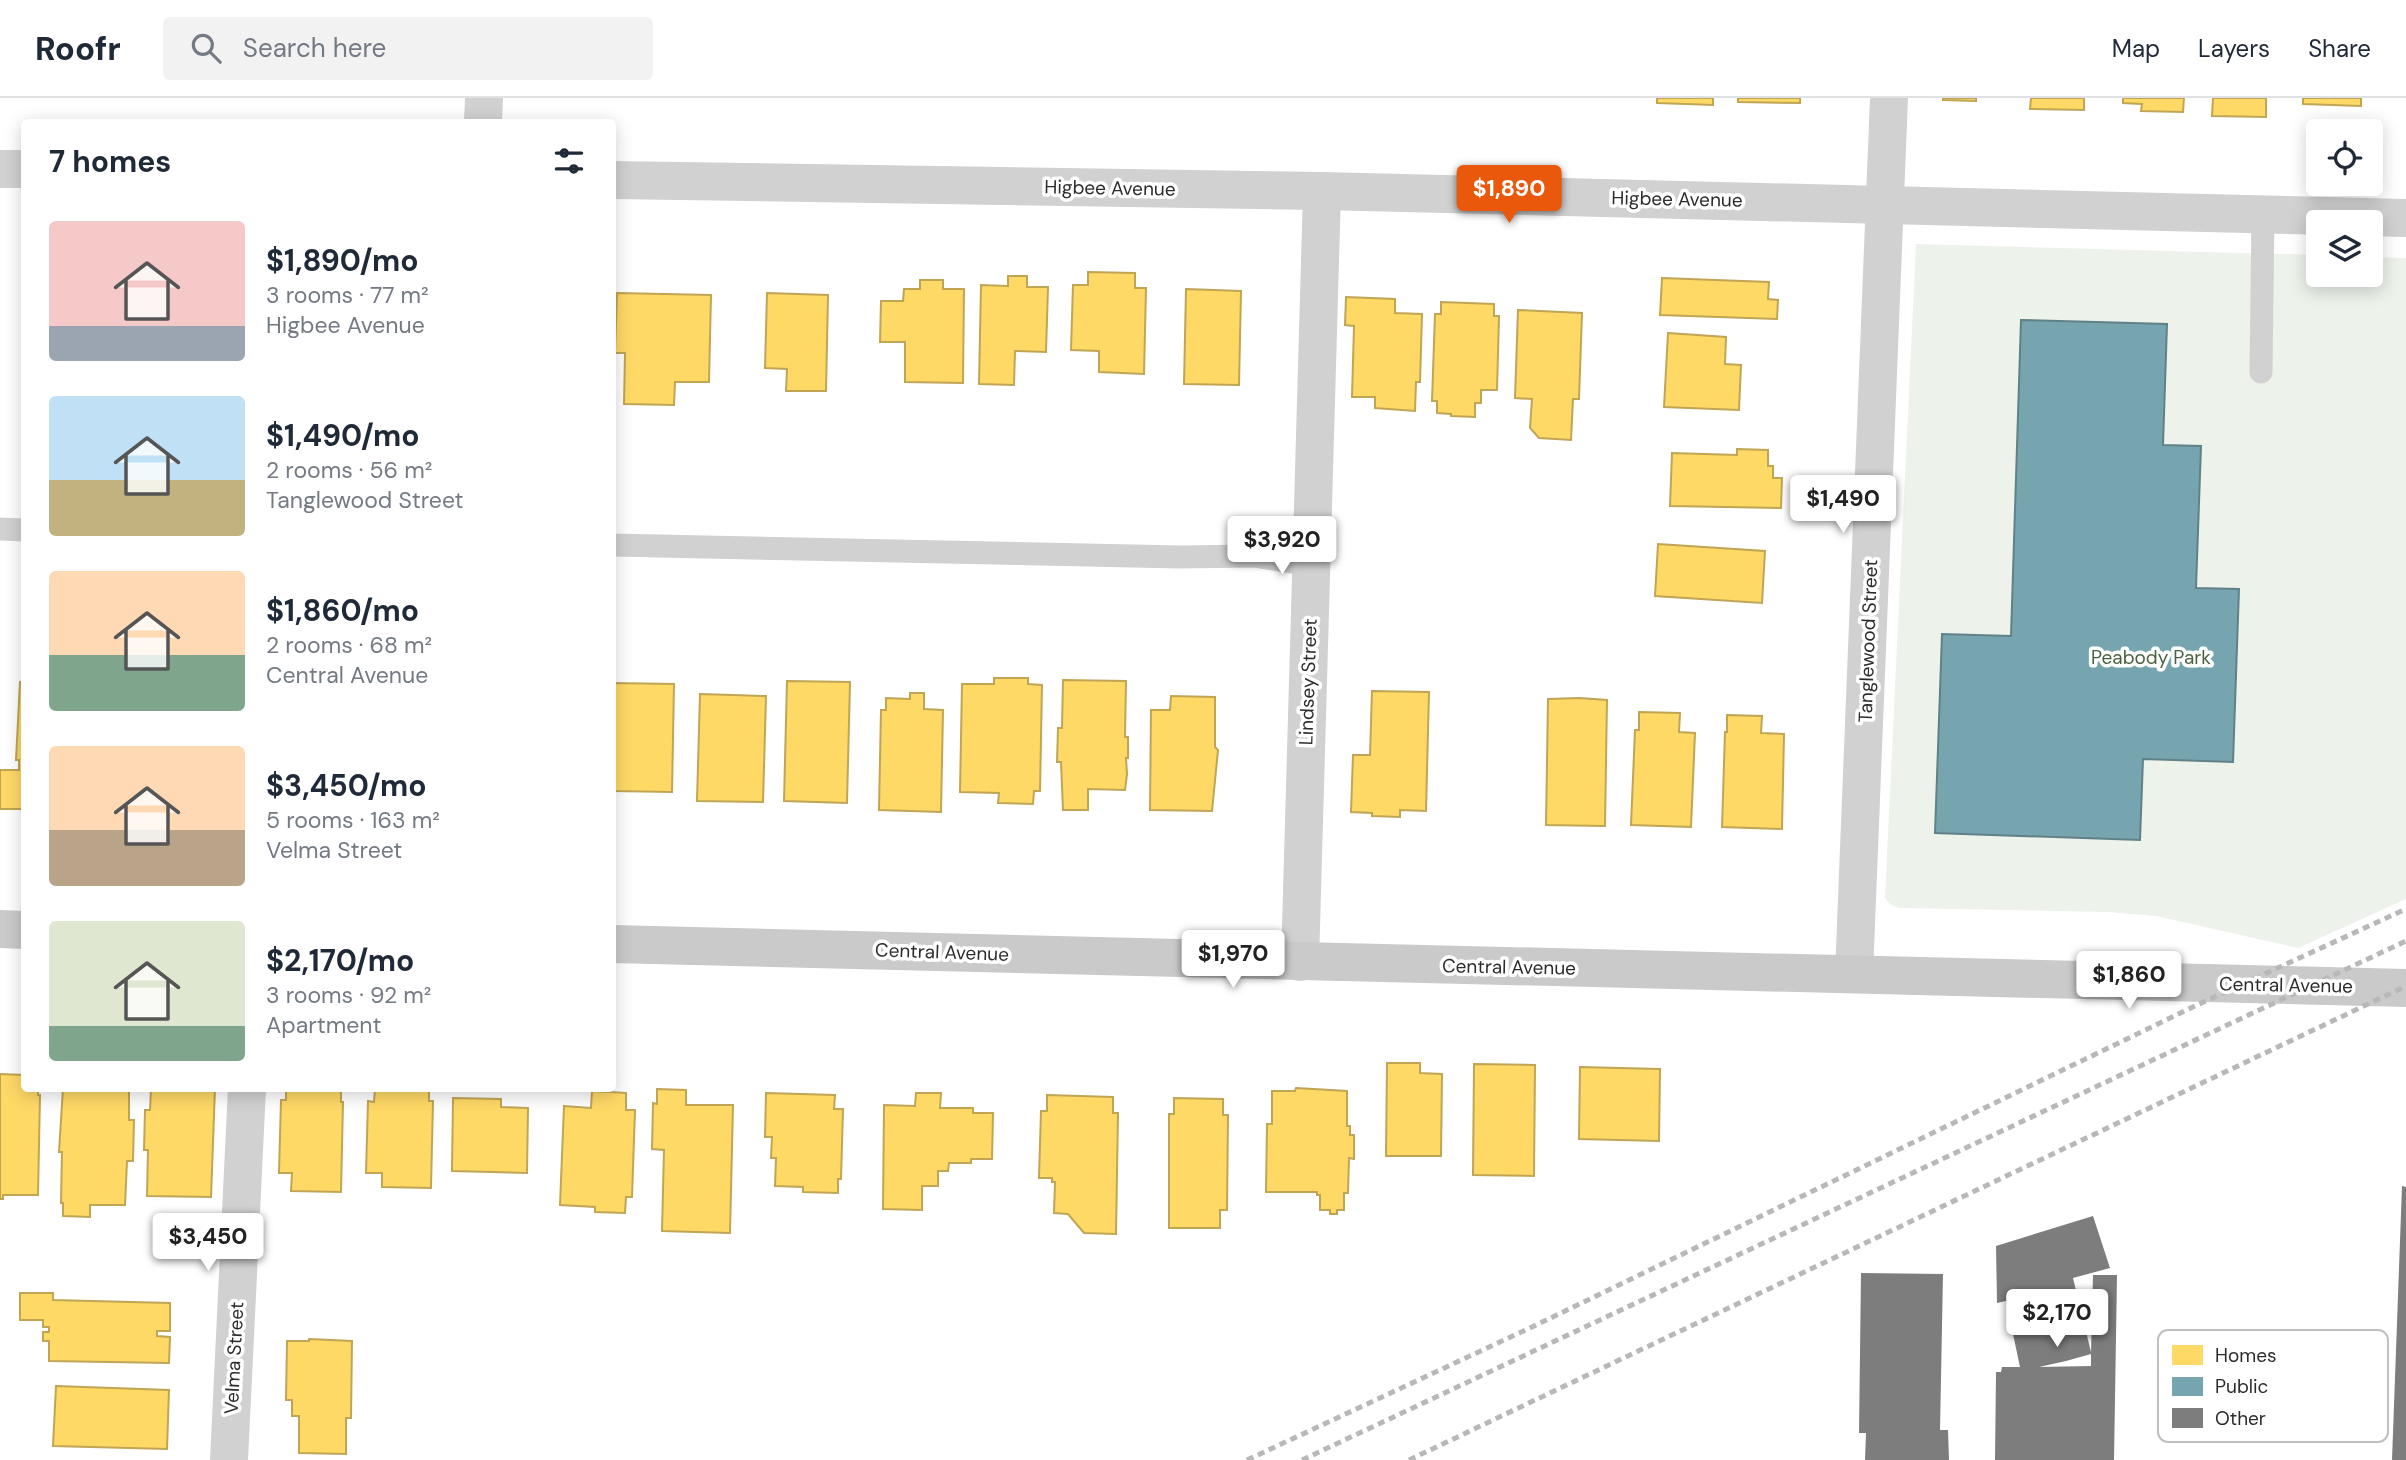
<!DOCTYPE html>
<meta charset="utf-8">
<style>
:root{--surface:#fff;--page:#f2f2f3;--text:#1f2937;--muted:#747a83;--line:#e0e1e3;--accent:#ea580c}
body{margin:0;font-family:"DM Sans",sans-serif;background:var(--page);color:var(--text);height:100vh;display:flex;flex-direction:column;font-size:26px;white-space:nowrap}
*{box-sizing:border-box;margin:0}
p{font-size:23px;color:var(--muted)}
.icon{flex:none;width:38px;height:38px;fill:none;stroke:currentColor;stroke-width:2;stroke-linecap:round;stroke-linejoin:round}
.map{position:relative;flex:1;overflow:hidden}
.panel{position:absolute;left:21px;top:21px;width:595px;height:973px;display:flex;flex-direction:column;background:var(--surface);border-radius:7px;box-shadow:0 4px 18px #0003}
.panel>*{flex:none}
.fabs{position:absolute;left:2306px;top:21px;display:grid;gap:14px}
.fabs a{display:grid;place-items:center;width:77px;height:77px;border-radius:7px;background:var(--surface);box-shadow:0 4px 18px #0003;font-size:35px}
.price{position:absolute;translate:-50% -60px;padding:0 16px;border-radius:7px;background:#fff;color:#222;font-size:23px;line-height:46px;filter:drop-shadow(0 2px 4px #0008)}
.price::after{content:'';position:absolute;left:50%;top:42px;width:21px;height:16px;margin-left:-10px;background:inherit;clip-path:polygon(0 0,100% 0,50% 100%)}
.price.active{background:var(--accent);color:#fff}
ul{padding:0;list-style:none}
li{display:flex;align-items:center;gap:21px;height:175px;padding:0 28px}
li span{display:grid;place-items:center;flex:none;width:196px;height:140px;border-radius:7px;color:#555}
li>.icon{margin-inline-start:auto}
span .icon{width:84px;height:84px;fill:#fffc;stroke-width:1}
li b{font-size:30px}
h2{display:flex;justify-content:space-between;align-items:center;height:84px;padding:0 28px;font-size:30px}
header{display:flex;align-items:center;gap:42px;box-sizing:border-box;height:98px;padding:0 35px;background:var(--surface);border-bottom:2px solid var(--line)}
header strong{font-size:33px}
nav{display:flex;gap:38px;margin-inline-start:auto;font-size:24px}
.search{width:490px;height:63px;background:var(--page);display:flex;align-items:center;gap:18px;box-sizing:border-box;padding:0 24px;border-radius:7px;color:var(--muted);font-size:26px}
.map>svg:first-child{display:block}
</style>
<header>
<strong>Roofr</strong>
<div class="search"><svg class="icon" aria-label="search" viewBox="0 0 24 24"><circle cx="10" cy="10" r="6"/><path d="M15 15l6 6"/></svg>Search here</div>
<nav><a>Map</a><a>Layers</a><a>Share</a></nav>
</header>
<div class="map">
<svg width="2406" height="1362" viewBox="0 0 2406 1362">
<rect width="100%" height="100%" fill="#fff"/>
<polygon fill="#edf2eb" points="1916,146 2319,157 2319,177 2371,177 2371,159 2406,160 2406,801 2298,850 2156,818 2108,814 1899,810 1890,806 1885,800"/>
<g fill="#ffd966" stroke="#c0a555" stroke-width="2">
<polygon points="1657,0 1713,0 1713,7 1657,5"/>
<polygon points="1738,0 1800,0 1800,5 1738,4"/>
<polygon points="1943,0 1976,0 1976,3 1943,2"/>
<polygon points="2031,0 2084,0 2084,12 2030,11"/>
<polygon points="2123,0 2184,0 2183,14 2141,13 2142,6 2123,5"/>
<polygon points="2213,0 2266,0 2266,19 2212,18"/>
<polygon points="2303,0 2361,0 2361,8 2303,6"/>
<polygon points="1088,174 1135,175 1135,190 1146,190 1144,276 1099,274 1099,253 1071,252 1073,187 1088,187"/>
<polygon points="1008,178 1027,178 1027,189 1048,189 1046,254 1015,253 1014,287 979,286 981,187 1008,188"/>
<polygon points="1662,180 1769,184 1768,201 1778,202 1777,221 1660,217"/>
<polygon points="920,182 943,182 943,191 964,191 963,285 905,284 905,244 880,244 881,203 903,203 904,191 920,191"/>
<polygon points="24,184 24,255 23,255"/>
<polygon points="1186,191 1241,193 1239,287 1184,286"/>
<polygon points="617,195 711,197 709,284 675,284 674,307 624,306 625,255 615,255"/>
<polygon points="767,195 828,197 826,293 786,293 787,271 765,270"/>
<polygon points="1346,199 1395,201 1395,215 1422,216 1420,284 1416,284 1415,313 1375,310 1375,299 1352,299 1354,228 1345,227"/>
<polygon points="1441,204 1494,206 1494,218 1499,218 1497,292 1481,292 1481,305 1475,305 1475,319 1451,318 1451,316 1437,315 1437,303 1432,303 1435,216 1441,216"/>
<polygon points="1518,212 1582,215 1579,301 1573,301 1571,342 1539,340 1530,330 1532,301 1515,300"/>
<polygon points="1668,235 1726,239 1725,266 1741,267 1739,312 1664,309"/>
<polygon points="1737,351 1768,352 1768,368 1773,368 1773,380 1782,380 1781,410 1670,408 1672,355 1737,357"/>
<polygon points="1658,446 1765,453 1762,505 1655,498"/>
<polygon points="994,580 1028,580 1028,586 1042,587 1040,693 1034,693 1033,706 998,705 999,695 960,694 962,586 994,586"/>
<polygon points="1063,582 1126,583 1125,639 1128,639 1128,660 1126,660 1127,676 1125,692 1088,691 1088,712 1063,712 1061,664 1057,664 1058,630 1062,630"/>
<polygon points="787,583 850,584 847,705 784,703"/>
<polygon points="20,584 24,584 24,711 0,711 0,672 19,672 19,662 16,662"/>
<polygon points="612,585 674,586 672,694 612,693"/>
<polygon points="1372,593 1429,594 1426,713 1400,712 1400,719 1372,718 1372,715 1351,714 1353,657 1370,657"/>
<polygon points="910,595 924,595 924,611 943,612 941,714 879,712 881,612 886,612 886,600 910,601"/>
<polygon points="700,596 766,598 763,704 697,703"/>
<polygon points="1171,598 1215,599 1215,649 1218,652 1212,713 1150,712 1151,612 1170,612"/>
<polygon points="1579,600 1607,602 1605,728 1546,727 1548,601"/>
<polygon points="1639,614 1680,615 1679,634 1695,635 1691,729 1631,727 1635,632 1639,632"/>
<polygon points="1727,617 1762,618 1761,635 1784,636 1782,731 1722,729 1725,634 1727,634"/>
<polygon points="1387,965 1420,965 1420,975 1442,976 1441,1058 1386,1058"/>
<polygon points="1474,966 1535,967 1534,1078 1473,1077"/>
<polygon points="1580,969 1660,971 1659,1043 1579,1041"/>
<polygon points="0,976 24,977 24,990 38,990 38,997 40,997 38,1097 3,1097 3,1101 0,1101"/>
<polygon points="63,990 129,990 129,1022 134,1022 133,1063 127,1063 125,1107 90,1107 90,1119 63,1118 63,1105 61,1105 62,1054 59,1054"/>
<polygon points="151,990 215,990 211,1099 147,1098 148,1052 144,1052 145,1012 150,1012"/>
<polygon points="286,990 341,990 341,1004 343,1004 341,1094 291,1093 292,1075 279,1075 281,1002 286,1002"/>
<polygon points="375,990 429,990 429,1003 433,1003 431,1090 382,1089 382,1075 366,1075 368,1003 374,1004"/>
<polygon points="1296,990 1347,993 1347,1028 1350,1028 1350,1037 1354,1037 1354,1061 1349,1060 1348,1095 1344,1095 1344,1112 1337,1112 1337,1116 1330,1116 1330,1112 1320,1112 1320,1097 1317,1097 1317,1094 1266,1094 1267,1026 1272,1026 1272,993 1295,993"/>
<polygon points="657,991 686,992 686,1007 733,1007 730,1135 662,1133 664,1052 652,1051 653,1005 657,1006"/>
<polygon points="592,993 626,995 626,1012 635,1012 632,1099 626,1099 625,1115 595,1114 595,1109 560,1107 564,1008 591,1010"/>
<polygon points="766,995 835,997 834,1011 843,1011 841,1081 838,1081 838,1095 803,1094 803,1089 775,1088 776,1060 771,1060 772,1039 765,1039"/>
<polygon points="916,995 941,995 940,1010 973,1010 973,1015 993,1015 992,1061 971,1061 971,1065 949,1065 948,1073 938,1073 938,1088 922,1088 922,1112 883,1111 884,1007 915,1008"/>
<polygon points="1047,997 1113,999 1113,1015 1118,1015 1116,1136 1084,1135 1068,1116 1054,1115 1055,1084 1052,1084 1052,1080 1039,1080 1041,1013 1047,1013"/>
<polygon points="453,1000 501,1001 501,1009 528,1010 527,1075 452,1073"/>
<polygon points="1174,1000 1223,1001 1223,1017 1228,1017 1227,1112 1220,1112 1220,1130 1169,1130 1169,1016 1174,1016"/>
<polygon points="20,1195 53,1195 53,1202 170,1205 170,1233 157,1233 157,1238 170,1239 169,1265 49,1263 49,1243 43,1243 43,1234 49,1234 49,1229 43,1229 43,1222 20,1222"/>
<polygon points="309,1241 352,1243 351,1320 346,1320 346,1356 299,1355 299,1318 292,1318 292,1302 286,1302 287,1243 309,1243"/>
<polygon points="56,1288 169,1292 167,1351 53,1348"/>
</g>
<polygon fill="#76a5af" stroke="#608188" stroke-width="2" points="2021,222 2167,226 2163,347 2201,348 2196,490 2239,491 2233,664 2143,661 2140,742 1935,735 1942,536 2011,538"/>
<g fill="#7d7d7d" fill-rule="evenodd">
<polygon points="2402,1088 2406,1089 2406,1362 2392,1362"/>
<path d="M2093 1118 2110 1170 2073 1180 2091 1254 2093 1177H2117L2114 1362H1995L1996 1274H2001L2002 1269H2020L2006 1203 1997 1205 1996 1148ZM2091 1256V1268L2039 1269 2066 1263Z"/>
<polygon points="1861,1175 1943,1176 1940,1332 1948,1332 1949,1362 1865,1362 1866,1335 1859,1335"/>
</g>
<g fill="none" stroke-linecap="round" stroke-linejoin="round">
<g stroke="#d1d1d1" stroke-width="23">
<polyline points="2261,274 2263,116"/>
<polyline points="0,431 24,432"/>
<polyline points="612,447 1180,459 1253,458 1312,467"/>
</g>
<g stroke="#d1d1d1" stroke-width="38">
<polyline points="483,24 484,0"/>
<polyline points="0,71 24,71"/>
<polyline points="612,82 1322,93 2406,120"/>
<polyline points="1300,864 1322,93"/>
<polyline points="1854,876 1889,0"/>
<polyline points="229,1362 247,990"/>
</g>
<g stroke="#cacaca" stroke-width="38">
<polyline points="0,831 24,832"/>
<polyline points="612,846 2406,890"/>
</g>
<g stroke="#b8b8b8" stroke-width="5" stroke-dasharray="7 5" stroke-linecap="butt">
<polyline points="1247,1362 1532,1229 2197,907 2406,811"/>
<polyline points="1302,1362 2406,843"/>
<polyline points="1409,1362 2406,888"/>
</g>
</g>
<g text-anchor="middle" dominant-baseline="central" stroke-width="7" stroke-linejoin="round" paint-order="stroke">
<g font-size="19" fill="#2c2c2c" stroke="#fff">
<text transform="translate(1110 90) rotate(1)">Higbee Avenue</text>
<text transform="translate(1677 101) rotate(1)">Higbee Avenue</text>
<text transform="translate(1868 543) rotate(-88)">Tanglewood Street</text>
<text transform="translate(1308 584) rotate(-88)">Lindsey Street</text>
<text transform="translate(942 854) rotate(2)">Central Avenue</text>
<text transform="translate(1509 869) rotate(1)">Central Avenue</text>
<text transform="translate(2286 887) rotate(1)">Central Avenue</text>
<text transform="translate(234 1260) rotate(-87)">Velma Street</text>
</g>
<g font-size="19" fill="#48623f" stroke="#fff">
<text x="2151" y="559">Peabody Park</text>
</g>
</g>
<rect x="2158" y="1232" width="230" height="112" rx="10" fill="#fff" stroke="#c0c0c0" stroke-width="2"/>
<rect x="2172" y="1247" width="31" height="20" fill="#ffd966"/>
<rect x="2172" y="1279" width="31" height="19" fill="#76a5af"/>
<rect x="2172" y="1310" width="31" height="20" fill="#7d7d7d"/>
<g font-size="19" fill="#2c2c2c">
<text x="2215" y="1264">Homes</text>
<text x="2215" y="1295">Public</text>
<text x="2215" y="1327">Other</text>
</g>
</svg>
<div class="fabs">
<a><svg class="icon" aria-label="locate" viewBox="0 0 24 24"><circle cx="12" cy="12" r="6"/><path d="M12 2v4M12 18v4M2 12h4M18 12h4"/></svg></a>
<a><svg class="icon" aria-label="layers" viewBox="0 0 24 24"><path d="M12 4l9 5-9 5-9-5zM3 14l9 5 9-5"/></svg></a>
</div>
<b class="price active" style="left:1509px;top:127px">$1,890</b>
<b class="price" style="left:1843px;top:437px">$1,490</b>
<b class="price" style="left:1282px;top:478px">$3,920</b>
<b class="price" style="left:1233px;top:892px">$1,970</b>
<b class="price" style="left:2129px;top:913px">$1,860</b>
<b class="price" style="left:208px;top:1175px">$3,450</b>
<b class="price" style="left:2057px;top:1251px">$2,170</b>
<section class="panel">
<h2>7 homes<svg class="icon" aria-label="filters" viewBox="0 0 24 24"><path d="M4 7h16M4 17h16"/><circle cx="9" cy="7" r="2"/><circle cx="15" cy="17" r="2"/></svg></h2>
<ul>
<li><span style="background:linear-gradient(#f6c9c9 75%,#9aa5b1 0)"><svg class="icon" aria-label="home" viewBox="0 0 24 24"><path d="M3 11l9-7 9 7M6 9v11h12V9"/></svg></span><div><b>$1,890/mo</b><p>3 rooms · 77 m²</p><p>Higbee Avenue</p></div></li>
<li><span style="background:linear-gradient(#bfe0f5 60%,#c2b280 0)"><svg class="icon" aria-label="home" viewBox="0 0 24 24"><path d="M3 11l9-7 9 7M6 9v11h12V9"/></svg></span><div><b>$1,490/mo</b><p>2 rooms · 56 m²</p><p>Tanglewood Street</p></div></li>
<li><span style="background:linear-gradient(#ffd9b3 60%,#7fa58c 0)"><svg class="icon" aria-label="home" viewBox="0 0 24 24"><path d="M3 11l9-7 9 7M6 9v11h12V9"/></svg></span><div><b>$1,860/mo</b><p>2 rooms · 68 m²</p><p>Central Avenue</p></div></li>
<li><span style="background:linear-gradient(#ffd9b3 60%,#b9a48a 0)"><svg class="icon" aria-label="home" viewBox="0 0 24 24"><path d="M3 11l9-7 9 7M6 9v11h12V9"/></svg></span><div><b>$3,450/mo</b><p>5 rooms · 163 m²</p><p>Velma Street</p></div></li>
<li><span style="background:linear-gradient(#dfe7d0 75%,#7fa58c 0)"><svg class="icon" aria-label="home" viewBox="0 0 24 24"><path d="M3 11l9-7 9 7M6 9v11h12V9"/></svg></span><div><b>$2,170/mo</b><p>3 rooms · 92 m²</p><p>Apartment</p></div></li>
</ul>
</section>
</div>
